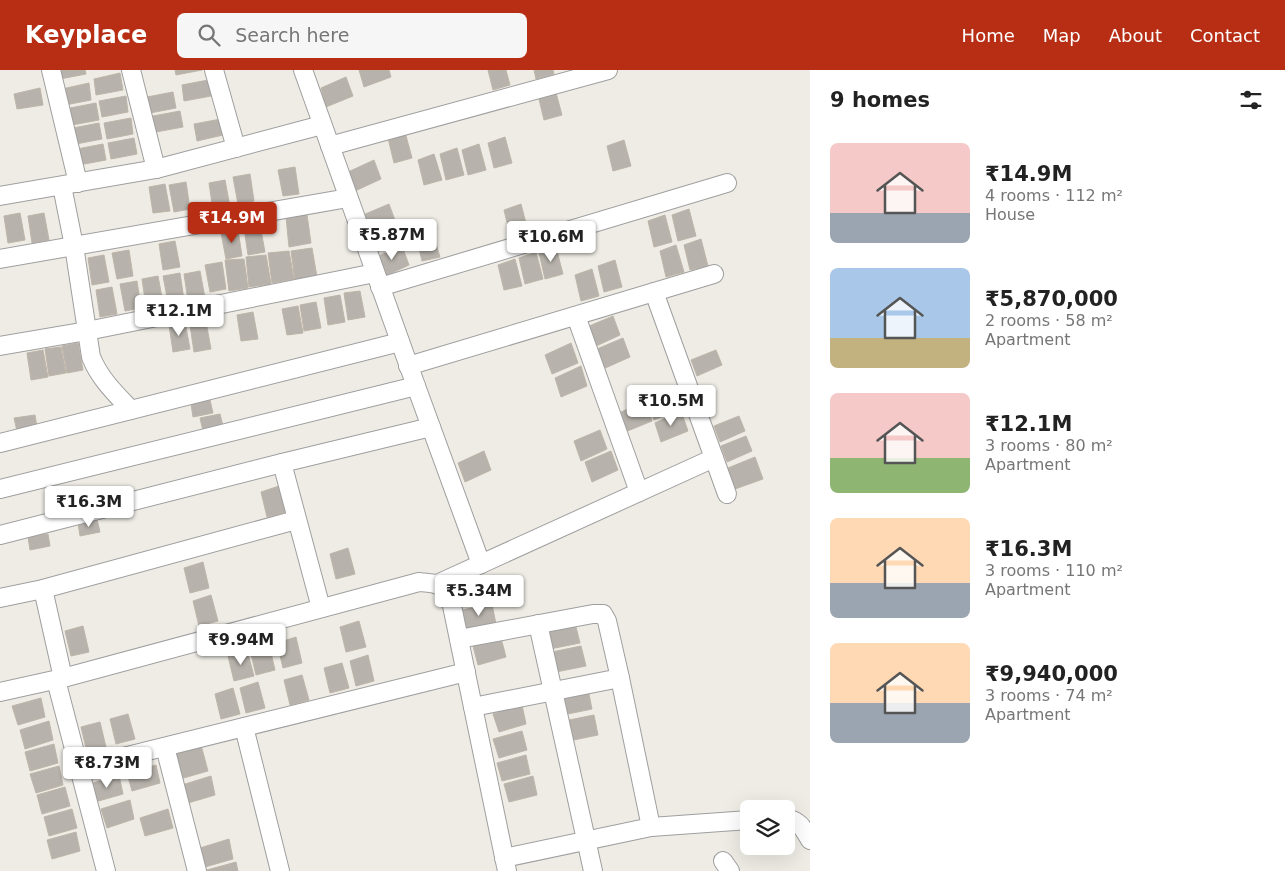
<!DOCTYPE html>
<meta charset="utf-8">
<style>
:root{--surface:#fff;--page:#f6f6f6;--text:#222;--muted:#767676;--accent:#b72e15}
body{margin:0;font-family:"DejaVu Sans",sans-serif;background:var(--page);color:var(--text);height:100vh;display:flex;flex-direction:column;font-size:19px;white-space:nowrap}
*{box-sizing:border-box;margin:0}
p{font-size:16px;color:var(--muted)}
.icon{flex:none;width:28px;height:28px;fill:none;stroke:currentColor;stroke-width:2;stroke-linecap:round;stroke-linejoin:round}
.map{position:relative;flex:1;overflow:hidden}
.details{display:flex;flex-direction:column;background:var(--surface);width:475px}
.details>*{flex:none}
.fabs{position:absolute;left:740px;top:730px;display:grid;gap:10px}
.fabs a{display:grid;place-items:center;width:55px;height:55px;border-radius:8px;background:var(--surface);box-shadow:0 5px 20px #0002;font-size:25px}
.price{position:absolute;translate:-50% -42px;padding:0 11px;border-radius:5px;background:#fff;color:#222;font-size:16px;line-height:32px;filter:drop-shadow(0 1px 2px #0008)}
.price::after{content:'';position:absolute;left:50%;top:30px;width:15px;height:11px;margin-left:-8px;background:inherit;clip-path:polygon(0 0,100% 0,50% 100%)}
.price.active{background:var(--accent);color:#fff}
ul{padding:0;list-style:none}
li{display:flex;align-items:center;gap:15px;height:125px;padding:0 20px}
li span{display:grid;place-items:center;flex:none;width:140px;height:100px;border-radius:8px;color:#555}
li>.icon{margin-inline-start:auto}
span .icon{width:60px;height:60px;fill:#fffc;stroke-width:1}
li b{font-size:21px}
h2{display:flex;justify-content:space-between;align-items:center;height:60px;padding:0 20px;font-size:21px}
header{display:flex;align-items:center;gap:30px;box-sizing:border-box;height:70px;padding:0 25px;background:var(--accent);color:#fff}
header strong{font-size:24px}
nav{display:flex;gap:28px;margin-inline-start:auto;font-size:18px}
.search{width:350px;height:45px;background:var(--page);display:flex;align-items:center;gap:12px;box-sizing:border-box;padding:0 18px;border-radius:8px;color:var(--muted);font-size:19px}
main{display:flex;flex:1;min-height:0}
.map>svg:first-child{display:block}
</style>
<header>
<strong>Keyplace</strong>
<div class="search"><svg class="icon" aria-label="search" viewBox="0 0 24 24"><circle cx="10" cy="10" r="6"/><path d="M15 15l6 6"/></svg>Search here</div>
<nav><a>Home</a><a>Map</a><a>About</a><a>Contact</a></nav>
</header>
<main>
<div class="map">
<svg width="810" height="801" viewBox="0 0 810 801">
<rect width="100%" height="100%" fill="#eeece5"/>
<g fill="#b7b2ab" stroke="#beb5a9">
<polygon points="58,0 85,0 86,4 60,9"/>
<polygon points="175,0 202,0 176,5"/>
<polygon points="359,0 389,0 391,7 364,17"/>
<polygon points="488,0 506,0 510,15 493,20"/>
<polygon points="534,0 553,0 554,4 536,9"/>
<polygon points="120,3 123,20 96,25 94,9"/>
<polygon points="346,7 353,26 326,37 321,18"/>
<polygon points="208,10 211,26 184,31 182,15"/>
<polygon points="89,13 91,30 65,35 62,19"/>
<polygon points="40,18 43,35 17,39 14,24"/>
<polygon points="555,19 562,45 544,50 538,25"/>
<polygon points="173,22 176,38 150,43 147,27"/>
<polygon points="126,26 128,42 102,47 99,31"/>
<polygon points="96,33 99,50 72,55 70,38"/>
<polygon points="180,41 183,57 156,62 153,46"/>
<polygon points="131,48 133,64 107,69 104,53"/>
<polygon points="221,49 223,65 197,71 194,54"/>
<polygon points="99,53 102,69 76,74 73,58"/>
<polygon points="405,62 412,88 394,93 388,68"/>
<polygon points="505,67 512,93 494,98 488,73"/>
<polygon points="134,68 137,84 111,89 108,73"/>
<polygon points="624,70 631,96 613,101 607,76"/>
<polygon points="103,74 106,90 79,95 77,79"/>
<polygon points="479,74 486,100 468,105 462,80"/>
<polygon points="457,78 464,105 446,110 440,84"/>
<polygon points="434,84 442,110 424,115 418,90"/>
<polygon points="374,90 381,109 355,121 348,102"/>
<polygon points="295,97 299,124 283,126 278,100"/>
<polygon points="250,104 254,131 238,134 233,107"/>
<polygon points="225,110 230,137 213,140 209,113"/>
<polygon points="186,112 190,139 174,142 169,115"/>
<polygon points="165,114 170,141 153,143 149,117"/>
<polygon points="389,134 396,153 370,165 363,145"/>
<polygon points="521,134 528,161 510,165 504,140"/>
<polygon points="689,139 696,166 678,171 672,145"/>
<polygon points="20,143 25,170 8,173 4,146"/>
<polygon points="44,143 49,170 32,173 28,146"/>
<polygon points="307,145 311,173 289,177 286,147"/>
<polygon points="665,145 672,172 654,177 648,151"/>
<polygon points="260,155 265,182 248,185 244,158"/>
<polygon points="238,160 242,186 226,189 221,163"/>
<polygon points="432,160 440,187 422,191 416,166"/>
<polygon points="701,169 708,196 690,200 684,175"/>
<polygon points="175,171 180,197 163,200 159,174"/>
<polygon points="676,175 684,202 666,207 660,181"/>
<polygon points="402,176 409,195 383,207 376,187"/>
<polygon points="556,177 563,204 545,209 539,183"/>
<polygon points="312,178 317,207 295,211 291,181"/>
<polygon points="129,180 133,206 117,209 112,183"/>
<polygon points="289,181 294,209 272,213 268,183"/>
<polygon points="536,182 543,209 525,214 519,188"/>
<polygon points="104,185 109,212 92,215 88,188"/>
<polygon points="266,185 271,214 249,217 246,187"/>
<polygon points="244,189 248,218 229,221 225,190"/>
<polygon points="515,189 522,216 504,220 498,195"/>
<polygon points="615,190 622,217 604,222 598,196"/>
<polygon points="222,192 226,219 210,222 205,195"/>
<polygon points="592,199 599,226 581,231 575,205"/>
<polygon points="200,201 205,228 188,231 184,204"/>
<polygon points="180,203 184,230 168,232 163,206"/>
<polygon points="158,206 163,233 146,236 142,209"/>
<polygon points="137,211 141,238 125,241 120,214"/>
<polygon points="112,217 117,244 100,247 96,220"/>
<polygon points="360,221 365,247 348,250 344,223"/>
<polygon points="340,225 345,252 328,255 324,228"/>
<polygon points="316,232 321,258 304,261 300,235"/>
<polygon points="298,236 303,263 287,265 282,239"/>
<polygon points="253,242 258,269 241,271 237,245"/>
<polygon points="613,246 620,265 594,277 587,257"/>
<polygon points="185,252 190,279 173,282 169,255"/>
<polygon points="206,252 211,279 194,282 190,255"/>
<polygon points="623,268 630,287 603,299 597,279"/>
<polygon points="78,273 83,300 67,303 62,276"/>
<polygon points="571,273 578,293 552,304 545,285"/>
<polygon points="61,277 66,303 49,306 45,279"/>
<polygon points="43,280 48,307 31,310 27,283"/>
<polygon points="716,280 722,295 697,306 691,290"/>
<polygon points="581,296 587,316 561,327 555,308"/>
<polygon points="673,319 681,339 654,350 648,331"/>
<polygon points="210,330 213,343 193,347 191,334"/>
<polygon points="645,331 652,351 625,362 619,343"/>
<polygon points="681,341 688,361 661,372 655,353"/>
<polygon points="220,344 223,356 203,361 200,348"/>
<polygon points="35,345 37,357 17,361 14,348"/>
<polygon points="739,346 745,361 720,372 714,356"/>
<polygon points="600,360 607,379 581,391 574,371"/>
<polygon points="746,366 752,381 727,392 721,376"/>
<polygon points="484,381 491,400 465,412 458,393"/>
<polygon points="611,381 618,400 592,412 585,392"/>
<polygon points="755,387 763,409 735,419 728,398"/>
<polygon points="279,416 286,442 267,447 261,422"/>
<polygon points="97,449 100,462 80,466 78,453"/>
<polygon points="48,464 50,476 30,480 28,467"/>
<polygon points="348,478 355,504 336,509 330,484"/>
<polygon points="203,492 209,518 190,523 184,498"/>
<polygon points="211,525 218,551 199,556 193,531"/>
<polygon points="492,534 496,554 467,560 462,540"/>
<polygon points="359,551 366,577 346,582 340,557"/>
<polygon points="575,553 580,573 550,579 546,559"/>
<polygon points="83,556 89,582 71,586 65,561"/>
<polygon points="296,567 302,593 283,598 277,573"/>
<polygon points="501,568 506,587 478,595 473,576"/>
<polygon points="269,574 275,600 256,605 250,580"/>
<polygon points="581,576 586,596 556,602 552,582"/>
<polygon points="247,580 254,606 234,611 228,586"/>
<polygon points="368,585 374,611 356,616 350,591"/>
<polygon points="342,593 349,618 330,623 324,598"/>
<polygon points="302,605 309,630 290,635 284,610"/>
<polygon points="258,612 265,638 246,643 240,618"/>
<polygon points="233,618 240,644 221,649 215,624"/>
<polygon points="588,619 592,639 563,645 558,625"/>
<polygon points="41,628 45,647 18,655 12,636"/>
<polygon points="522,635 526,654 499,662 493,644"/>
<polygon points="128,644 135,669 116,674 110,649"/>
<polygon points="594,645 598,665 569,671 564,651"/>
<polygon points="49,651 53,670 25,679 20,660"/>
<polygon points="100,652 106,677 87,682 81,657"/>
<polygon points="522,661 527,680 499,688 493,669"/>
<polygon points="54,674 58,693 30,701 25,682"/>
<polygon points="201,675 208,701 180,709 174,684"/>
<polygon points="526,685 530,704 502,711 497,693"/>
<polygon points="156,695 160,713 132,721 127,703"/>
<polygon points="59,696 63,715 36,723 30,704"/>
<polygon points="119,705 123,724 95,732 90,714"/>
<polygon points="211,706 215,725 188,733 182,715"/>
<polygon points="533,706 537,725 509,732 504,714"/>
<polygon points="65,717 70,736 42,744 37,725"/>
<polygon points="130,730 134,749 107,758 101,739"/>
<polygon points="72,739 77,758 49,766 44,747"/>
<polygon points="168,739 173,758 145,766 140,748"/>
<polygon points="76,762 80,781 52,789 47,770"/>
<polygon points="229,769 233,789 205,797 200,778"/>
<polygon points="236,792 238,801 207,801 207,800"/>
</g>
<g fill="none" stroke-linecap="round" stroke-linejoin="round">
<g stroke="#9f9f9f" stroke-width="20">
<g id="minor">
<polyline points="51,0 78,113"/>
<polyline points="131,0 156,99"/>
<polyline points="214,0 236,78"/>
<polyline points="303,0 416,316 481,494"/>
<polyline points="330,76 608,0"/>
<path d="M62 116 74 176 91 287C100 309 115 323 131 340"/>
<polyline points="0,126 156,99 322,55"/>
<polyline points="0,189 348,128"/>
<polyline points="380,217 727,113"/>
<polyline points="654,222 727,424"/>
<polyline points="576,246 639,422"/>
<polyline points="0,276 87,261 375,203"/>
<polyline points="408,296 714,204"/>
<polyline points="0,373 400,272"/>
<polyline points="282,393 321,538"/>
<polyline points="0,419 416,316"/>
<polyline points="0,465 282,393 431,357"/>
<polyline points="437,514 714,388"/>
<polyline points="43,519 63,608"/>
<polyline points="0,528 43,519 296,450"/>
<polyline points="538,554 593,801"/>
<polyline points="459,569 593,544 603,544 607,551 620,608 651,757"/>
<polyline points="56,610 106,801"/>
<path d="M0 622 63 608 419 512C439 514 442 513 451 531L507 801"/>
<polyline points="473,637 620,608"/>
<polyline points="244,657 280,801"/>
<polyline points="165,677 197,801"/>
<polyline points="79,698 466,602"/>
<path d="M786 748C800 751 803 758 810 770"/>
<polyline points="504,788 651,757 749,750"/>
<polyline points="723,791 730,801"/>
</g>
</g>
<use href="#minor" stroke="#fff" stroke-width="18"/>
</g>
</svg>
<div class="fabs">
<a><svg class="icon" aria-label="layers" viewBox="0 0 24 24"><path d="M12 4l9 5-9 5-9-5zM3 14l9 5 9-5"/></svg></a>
</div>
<b class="price active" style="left:232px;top:174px">₹14.9M</b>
<b class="price" style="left:392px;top:191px">₹5.87M</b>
<b class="price" style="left:551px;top:193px">₹10.6M</b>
<b class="price" style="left:179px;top:267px">₹12.1M</b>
<b class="price" style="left:671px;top:357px">₹10.5M</b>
<b class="price" style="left:89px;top:458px">₹16.3M</b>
<b class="price" style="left:479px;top:547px">₹5.34M</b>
<b class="price" style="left:241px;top:596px">₹9.94M</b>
<b class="price" style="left:107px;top:719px">₹8.73M</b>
</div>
<section class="details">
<h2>9 homes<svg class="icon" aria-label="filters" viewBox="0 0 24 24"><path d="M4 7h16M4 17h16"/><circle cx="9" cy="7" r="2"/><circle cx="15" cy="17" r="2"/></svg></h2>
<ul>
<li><span style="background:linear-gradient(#f6c9c9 70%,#9aa5b1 0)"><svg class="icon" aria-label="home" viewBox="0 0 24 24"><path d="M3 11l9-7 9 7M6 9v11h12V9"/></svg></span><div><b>₹14.9M</b><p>4 rooms · 112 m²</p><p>House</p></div></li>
<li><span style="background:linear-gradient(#a9c7e8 70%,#c2b280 0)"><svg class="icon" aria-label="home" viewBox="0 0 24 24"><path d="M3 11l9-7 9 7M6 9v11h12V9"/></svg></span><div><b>₹5,870,000</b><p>2 rooms · 58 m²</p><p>Apartment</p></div></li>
<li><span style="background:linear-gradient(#f6c9c9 65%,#8fb573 0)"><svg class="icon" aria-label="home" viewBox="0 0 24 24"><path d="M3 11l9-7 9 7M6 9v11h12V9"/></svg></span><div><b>₹12.1M</b><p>3 rooms · 80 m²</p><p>Apartment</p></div></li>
<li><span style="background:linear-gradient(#ffd9b3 65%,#9aa5b1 0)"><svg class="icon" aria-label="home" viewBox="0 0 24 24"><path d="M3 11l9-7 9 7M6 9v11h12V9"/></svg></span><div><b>₹16.3M</b><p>3 rooms · 110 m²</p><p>Apartment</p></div></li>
<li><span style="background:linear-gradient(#ffd9b3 60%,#9aa5b1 0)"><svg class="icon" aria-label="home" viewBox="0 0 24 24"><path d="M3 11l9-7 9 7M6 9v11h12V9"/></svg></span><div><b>₹9,940,000</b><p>3 rooms · 74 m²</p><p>Apartment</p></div></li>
</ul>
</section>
</main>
